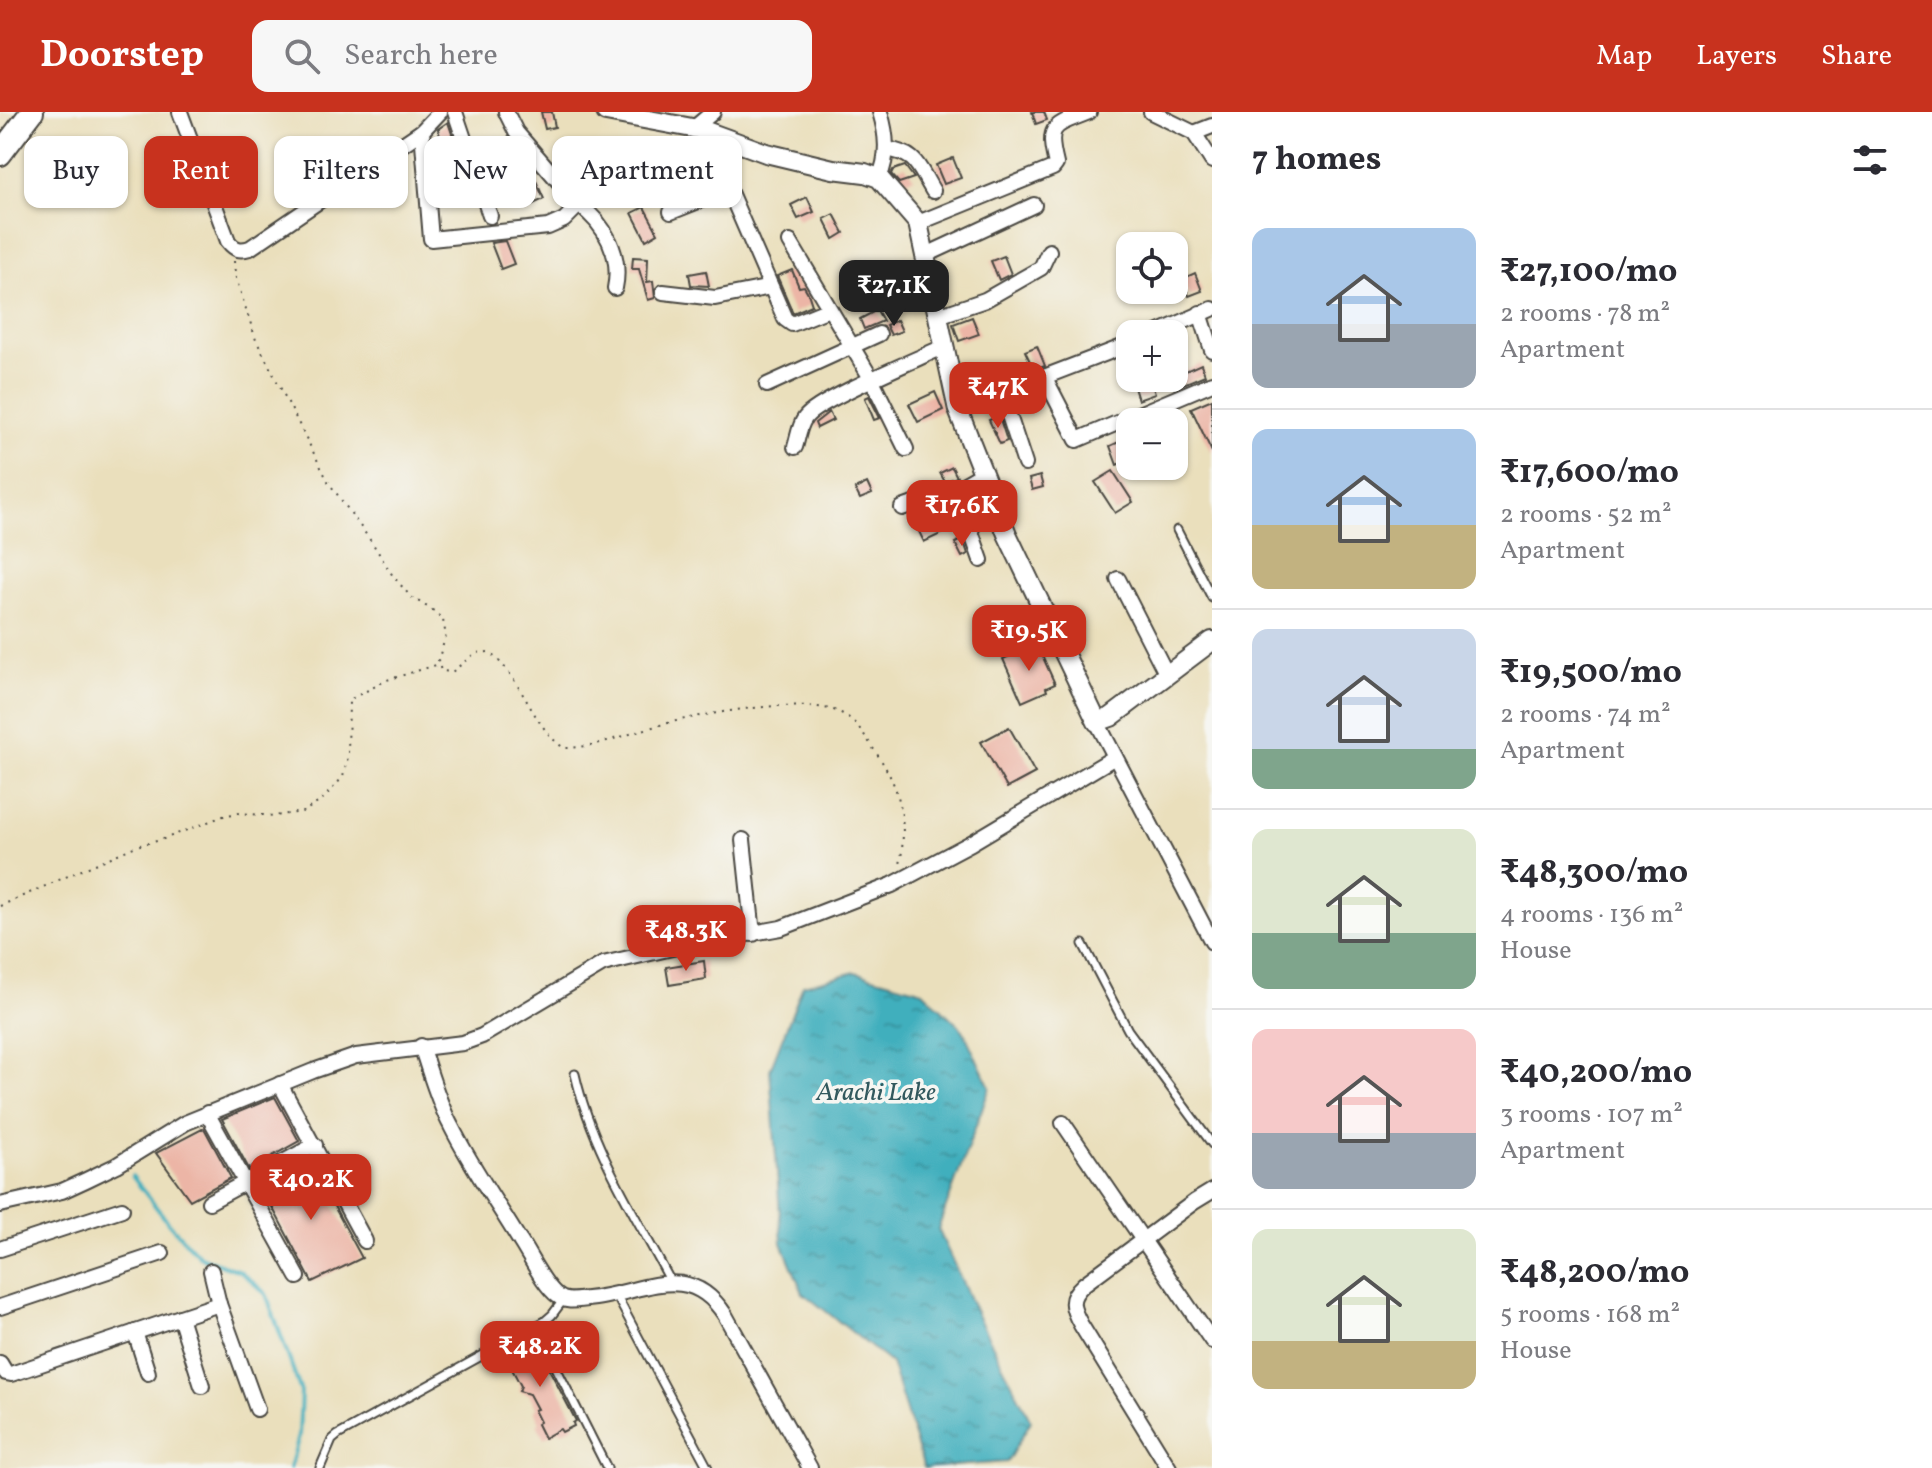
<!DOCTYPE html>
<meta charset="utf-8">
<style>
:root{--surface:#fff;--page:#f7f7f7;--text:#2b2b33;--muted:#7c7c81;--line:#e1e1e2;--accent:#c8321e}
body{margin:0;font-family:Vollkorn,serif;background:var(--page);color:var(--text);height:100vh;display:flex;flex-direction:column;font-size:30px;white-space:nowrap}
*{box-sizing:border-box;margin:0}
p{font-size:26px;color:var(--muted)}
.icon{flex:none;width:44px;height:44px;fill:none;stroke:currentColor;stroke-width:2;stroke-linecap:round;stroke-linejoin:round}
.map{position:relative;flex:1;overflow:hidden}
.details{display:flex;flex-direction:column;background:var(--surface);width:720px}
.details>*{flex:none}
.hud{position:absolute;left:24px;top:24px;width:760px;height:72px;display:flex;gap:16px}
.controls{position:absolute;left:1116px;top:120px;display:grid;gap:16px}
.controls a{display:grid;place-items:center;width:72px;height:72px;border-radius:16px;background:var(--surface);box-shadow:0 2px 6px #0004;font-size:40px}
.price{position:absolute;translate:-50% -68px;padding:0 18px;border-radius:16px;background:var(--accent);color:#fff;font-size:26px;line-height:52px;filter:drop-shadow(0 2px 4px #0008)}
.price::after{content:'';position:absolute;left:50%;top:48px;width:24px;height:18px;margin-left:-12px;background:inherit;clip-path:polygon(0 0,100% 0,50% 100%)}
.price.on{background:#222;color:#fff}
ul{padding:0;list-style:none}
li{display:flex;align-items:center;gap:24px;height:200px;padding:0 40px}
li+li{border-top:2px solid var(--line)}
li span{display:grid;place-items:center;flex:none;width:224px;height:160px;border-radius:16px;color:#555}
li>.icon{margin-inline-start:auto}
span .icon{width:96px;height:96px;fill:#fffc;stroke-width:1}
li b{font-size:34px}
h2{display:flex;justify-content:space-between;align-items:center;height:96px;padding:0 40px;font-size:34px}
.chip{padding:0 28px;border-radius:16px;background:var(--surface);box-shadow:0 2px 6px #0004;font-size:28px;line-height:72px}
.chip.on{background:var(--accent);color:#fff}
header{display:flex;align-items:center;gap:48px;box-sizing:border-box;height:112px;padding:0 40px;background:var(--accent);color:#fff}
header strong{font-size:38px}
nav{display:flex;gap:44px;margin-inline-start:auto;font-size:28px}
.search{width:560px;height:72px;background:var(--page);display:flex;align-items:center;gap:20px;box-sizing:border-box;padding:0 28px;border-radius:16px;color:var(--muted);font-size:30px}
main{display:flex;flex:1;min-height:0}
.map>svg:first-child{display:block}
</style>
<header>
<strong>Doorstep</strong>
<div class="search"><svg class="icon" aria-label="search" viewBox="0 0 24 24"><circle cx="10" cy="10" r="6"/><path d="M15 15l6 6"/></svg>Search here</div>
<nav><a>Map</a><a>Layers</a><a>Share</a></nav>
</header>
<main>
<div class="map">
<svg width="1212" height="1356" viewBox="0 0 1212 1356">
<defs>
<pattern id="water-ripples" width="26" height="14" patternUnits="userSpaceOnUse" patternTransform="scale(2)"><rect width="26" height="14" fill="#40afbd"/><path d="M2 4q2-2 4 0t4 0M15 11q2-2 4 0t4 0" fill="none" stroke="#368f9a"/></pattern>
</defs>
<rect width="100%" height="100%" fill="#f6f6f2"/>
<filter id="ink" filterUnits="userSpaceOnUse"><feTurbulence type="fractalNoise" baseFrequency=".0125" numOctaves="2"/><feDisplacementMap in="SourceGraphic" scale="16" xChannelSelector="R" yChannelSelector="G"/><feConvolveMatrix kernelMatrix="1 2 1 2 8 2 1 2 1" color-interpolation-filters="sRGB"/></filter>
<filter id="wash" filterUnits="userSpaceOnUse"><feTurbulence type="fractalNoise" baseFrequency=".006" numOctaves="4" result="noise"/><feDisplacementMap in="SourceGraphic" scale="32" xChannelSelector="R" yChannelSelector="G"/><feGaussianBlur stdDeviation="1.8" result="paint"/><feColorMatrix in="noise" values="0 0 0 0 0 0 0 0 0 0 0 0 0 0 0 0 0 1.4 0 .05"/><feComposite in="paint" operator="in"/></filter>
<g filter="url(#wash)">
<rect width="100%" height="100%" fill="#eadfbc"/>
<polygon fill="url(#water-ripples)" stroke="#366d74" stroke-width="2" points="855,860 923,879 963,918 990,975 938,1117 978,1205 1031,1309 1007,1350 924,1356 891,1251 803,1181 782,1131 770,958 803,873"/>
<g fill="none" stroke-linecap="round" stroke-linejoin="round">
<polyline stroke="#40afbd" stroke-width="4" points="132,1064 170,1113 200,1145 240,1159 266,1182 301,1280 299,1324 290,1356"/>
</g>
<g id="blocks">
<g fill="#ecb5a6">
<polygon points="541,0 552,0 555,15 545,17"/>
<polygon points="1032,0 1044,0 1047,8 1036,12"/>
<polygon points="448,10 454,28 442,31 438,17"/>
<polygon points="953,46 961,66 944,72 936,53"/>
<polygon points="646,49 656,75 644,80 634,54"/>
<polygon points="905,54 914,66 899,71 891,62 893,58"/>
<polygon points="536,69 544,87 529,94 521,76"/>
<polygon points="807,85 814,100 798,107 791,93"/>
<polygon points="644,95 658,121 646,128 632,101"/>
<polygon points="834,102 844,121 834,127 824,107"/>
<polygon points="505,129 514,152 501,157 491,131"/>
<polygon points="1004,144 1011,162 999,168 991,149"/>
<polygon points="633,145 648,146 647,170 653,169 655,186 648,188 639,157 632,157"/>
<polygon points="792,158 799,175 804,174 808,181 812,193 793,201 777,164"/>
<polygon points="706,159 709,174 691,173 689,162"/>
<polygon points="1195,161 1202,179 1189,184 1182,167"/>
<polygon points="877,198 883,209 864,217 860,207"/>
<polygon points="972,205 979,222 959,229 953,212"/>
<polygon points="897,208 902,219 891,223 886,213"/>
<polygon points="1037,234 1045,254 1034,258 1025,239"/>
<polygon points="1201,252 1205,263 1174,276 1170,266"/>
<polygon points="1131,266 1150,266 1155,282 1138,288"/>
<polygon points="935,280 943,298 918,310 909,292"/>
<polygon points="869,284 880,306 874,308 865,286"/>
<polygon points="1212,287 1212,340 1191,296"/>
<polygon points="829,300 833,308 817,316 815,311"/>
<polygon points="999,304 1007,329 1000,332 989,308"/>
<polygon points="1121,329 1128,348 1117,353 1110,334"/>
<polygon points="952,355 957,365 945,370 940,361"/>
<polygon points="1113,359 1133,390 1115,401 1095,370"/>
<polygon points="1040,364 1043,375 1032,378 1029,367"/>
<polygon points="867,371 872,382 860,387 855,377"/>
<polygon points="936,396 947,419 924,430 913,407"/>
<polygon points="963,427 968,442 962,445 955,431"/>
<polygon points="1037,532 1055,572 1046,576 1047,579 1022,590 1003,547"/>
<polygon points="1009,615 1035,661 1007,676 981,630"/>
<polygon points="704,849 706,867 669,873 666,855"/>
<polygon points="275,985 299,1029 249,1057 222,1007"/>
<polygon points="204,1016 231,1066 190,1088 156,1041"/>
<polygon points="309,1048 362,1146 312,1170 261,1074"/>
<polygon points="516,1232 517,1235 523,1232 525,1235 531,1232 545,1254 547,1253 576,1309 573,1311 574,1314 562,1320 560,1317 544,1326 537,1312 540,1310 534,1298 537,1297 529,1282 519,1279 521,1274 503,1240"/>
</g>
</g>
</g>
<g filter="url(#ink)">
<use href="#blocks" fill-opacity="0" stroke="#484641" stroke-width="2"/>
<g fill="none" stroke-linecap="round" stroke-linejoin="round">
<g stroke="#484641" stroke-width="11">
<g id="service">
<polyline points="1177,418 1212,486"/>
<polyline points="1083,832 1128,918 1212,1032"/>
<path d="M575 962C592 1037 636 1104 672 1172"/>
<polyline points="616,1183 708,1356"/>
<polyline points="535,1214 607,1356"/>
<polyline points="320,1356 332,1328 338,1323 545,1209 552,1203 564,1187"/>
</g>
</g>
<g stroke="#484641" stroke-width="18">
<g id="minor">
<path d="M180 0 228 129C235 138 240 139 250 136L422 19 440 0"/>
<polyline points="455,0 490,104"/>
<polyline points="1151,0 1194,21 1212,49"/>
<polyline points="694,16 713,0"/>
<polyline points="703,18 785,207 792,212 829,197"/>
<polyline points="422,19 431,127 548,115 564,108 579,93 516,20 506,0"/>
<polyline points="1194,21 1212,14"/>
<path d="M886 37C918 42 917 53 933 79"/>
<path d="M879 66C889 44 887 23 880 0"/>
<path d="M579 93C605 112 622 143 615 176"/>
<polyline points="671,100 729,77"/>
<path d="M918 111 1053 56 1056 52C1046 12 1054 14 1089 0"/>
<polyline points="790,130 872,268 906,337"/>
<polyline points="924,144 1034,93"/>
<polyline points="663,180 715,186 771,175"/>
<polyline points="1200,201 1212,238"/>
<polyline points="938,204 985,188 1041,156 1049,139"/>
<polyline points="1155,222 1212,197"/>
<polyline points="1045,266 1077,328 1212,271"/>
<polyline points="767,273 879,222"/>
<polyline points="1002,282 1025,352"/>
<polyline points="958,298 1130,232"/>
<path d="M795 335C798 326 799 314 805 306 817 288 918 247 943 235"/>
<polyline points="956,377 981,448"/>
<polyline points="902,396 956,377 982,362"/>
<polyline points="1118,467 1167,563"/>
<polyline points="1097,610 1212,830"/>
<polyline points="743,728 753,822"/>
<path d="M421 934C430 960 438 990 451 1014 471 1054 497 1091 520 1129 530 1144 544 1174 558 1184 566 1191 578 1188 587 1187 642 1182 688 1146 725 1203L810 1356"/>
<polyline points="280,972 365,1129"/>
<polyline points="207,1001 298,1165"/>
<polyline points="1063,1011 1212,1229"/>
<polyline points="209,1090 315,1033"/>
<polyline points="0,1093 62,1079 86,1068 117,1053 185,1011 313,959 356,944 463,931 482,924 603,852 681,834 781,816 892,773 971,731 1115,645"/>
<polyline points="0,1137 122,1097"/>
<polyline points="211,1159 219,1192 257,1297"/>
<polyline points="0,1195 162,1141"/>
<polyline points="180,1205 202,1274"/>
<polyline points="135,1220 148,1261"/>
<polyline points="0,1251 6,1261 11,1262 219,1192"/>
<path d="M1169 1356 1081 1213C1071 1195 1068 1186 1084 1172L1194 1090 1212 1079"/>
</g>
</g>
<g stroke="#484641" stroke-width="22">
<polyline id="tertiary" points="606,0 703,18 766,41 833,57 865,61 879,66 918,111 958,298 1007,422 1097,610 1111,605 1212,529"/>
</g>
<g stroke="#484641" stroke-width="26">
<polyline id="secondary" points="0,42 32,0"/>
</g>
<g stroke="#484641" stroke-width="2" stroke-dasharray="2 6" stroke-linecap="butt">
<path d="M234 149 235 163 256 228 329 371 373 432 393 464 411 485 434 499 443 508 446 524 438 548 441 559 452 560 475 541 488 540C521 562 532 615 564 636 597 636 628 621 660 613 701 602 804 583 841 601 858 609 867 628 877 642 902 679 907 709 900 753"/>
<polyline points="0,794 136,734 161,728 226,703 240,701 274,704 302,700 321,689 343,665 348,645 349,588 387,568 436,553"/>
</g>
<use href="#service" stroke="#fff" stroke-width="7"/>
<use href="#minor" stroke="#fff" stroke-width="14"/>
<use href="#tertiary" stroke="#fff" stroke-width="18"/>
<use href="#secondary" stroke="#fff" stroke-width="22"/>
</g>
</g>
<g text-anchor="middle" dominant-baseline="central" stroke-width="7" stroke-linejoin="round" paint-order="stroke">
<g font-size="26" font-style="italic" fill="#32595e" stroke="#f6f6f2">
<text x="876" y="981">Arachi Lake</text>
</g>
</g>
</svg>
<div class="controls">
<a><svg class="icon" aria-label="locate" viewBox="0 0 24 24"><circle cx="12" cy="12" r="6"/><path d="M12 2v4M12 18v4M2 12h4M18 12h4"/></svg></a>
<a>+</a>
<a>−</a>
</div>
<b class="price on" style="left:894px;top:216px">₹27.1K</b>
<b class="price" style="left:998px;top:318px">₹47K</b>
<b class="price" style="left:962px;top:436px">₹17.6K</b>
<b class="price" style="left:1029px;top:561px">₹19.5K</b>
<b class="price" style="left:686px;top:861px">₹48.3K</b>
<b class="price" style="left:311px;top:1110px">₹40.2K</b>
<b class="price" style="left:540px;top:1277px">₹48.2K</b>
<div class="hud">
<a class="chip">Buy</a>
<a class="chip on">Rent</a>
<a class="chip">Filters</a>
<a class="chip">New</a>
<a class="chip">Apartment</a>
</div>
</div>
<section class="details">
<h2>7 homes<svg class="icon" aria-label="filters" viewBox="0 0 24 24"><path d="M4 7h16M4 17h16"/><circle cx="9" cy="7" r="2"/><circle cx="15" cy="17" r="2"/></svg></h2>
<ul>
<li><span style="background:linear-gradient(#a9c7e8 60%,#9aa5b1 0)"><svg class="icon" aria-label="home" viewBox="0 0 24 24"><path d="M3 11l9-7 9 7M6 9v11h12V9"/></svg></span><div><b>₹27,100/mo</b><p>2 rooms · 78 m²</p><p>Apartment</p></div></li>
<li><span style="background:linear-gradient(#a9c7e8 60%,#c2b280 0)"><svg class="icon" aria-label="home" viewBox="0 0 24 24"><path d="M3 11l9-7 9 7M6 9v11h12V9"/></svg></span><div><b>₹17,600/mo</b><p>2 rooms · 52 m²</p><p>Apartment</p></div></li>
<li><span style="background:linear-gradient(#c9d6e8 75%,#7fa58c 0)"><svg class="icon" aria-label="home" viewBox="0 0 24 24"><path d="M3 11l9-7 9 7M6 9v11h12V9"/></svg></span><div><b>₹19,500/mo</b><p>2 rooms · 74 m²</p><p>Apartment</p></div></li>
<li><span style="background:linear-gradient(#dfe7d0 65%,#7fa58c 0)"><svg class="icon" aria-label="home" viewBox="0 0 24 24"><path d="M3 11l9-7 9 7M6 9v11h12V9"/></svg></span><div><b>₹48,300/mo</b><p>4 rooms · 136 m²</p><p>House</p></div></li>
<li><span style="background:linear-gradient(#f6c9c9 65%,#9aa5b1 0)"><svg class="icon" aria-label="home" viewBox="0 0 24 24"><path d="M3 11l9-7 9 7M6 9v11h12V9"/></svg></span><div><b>₹40,200/mo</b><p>3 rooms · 107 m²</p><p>Apartment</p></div></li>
<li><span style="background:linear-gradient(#dfe7d0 70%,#c2b280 0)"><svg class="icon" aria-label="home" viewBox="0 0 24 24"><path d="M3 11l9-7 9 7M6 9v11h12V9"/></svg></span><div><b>₹48,200/mo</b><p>5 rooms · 168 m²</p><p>House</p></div></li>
</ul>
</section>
</main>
